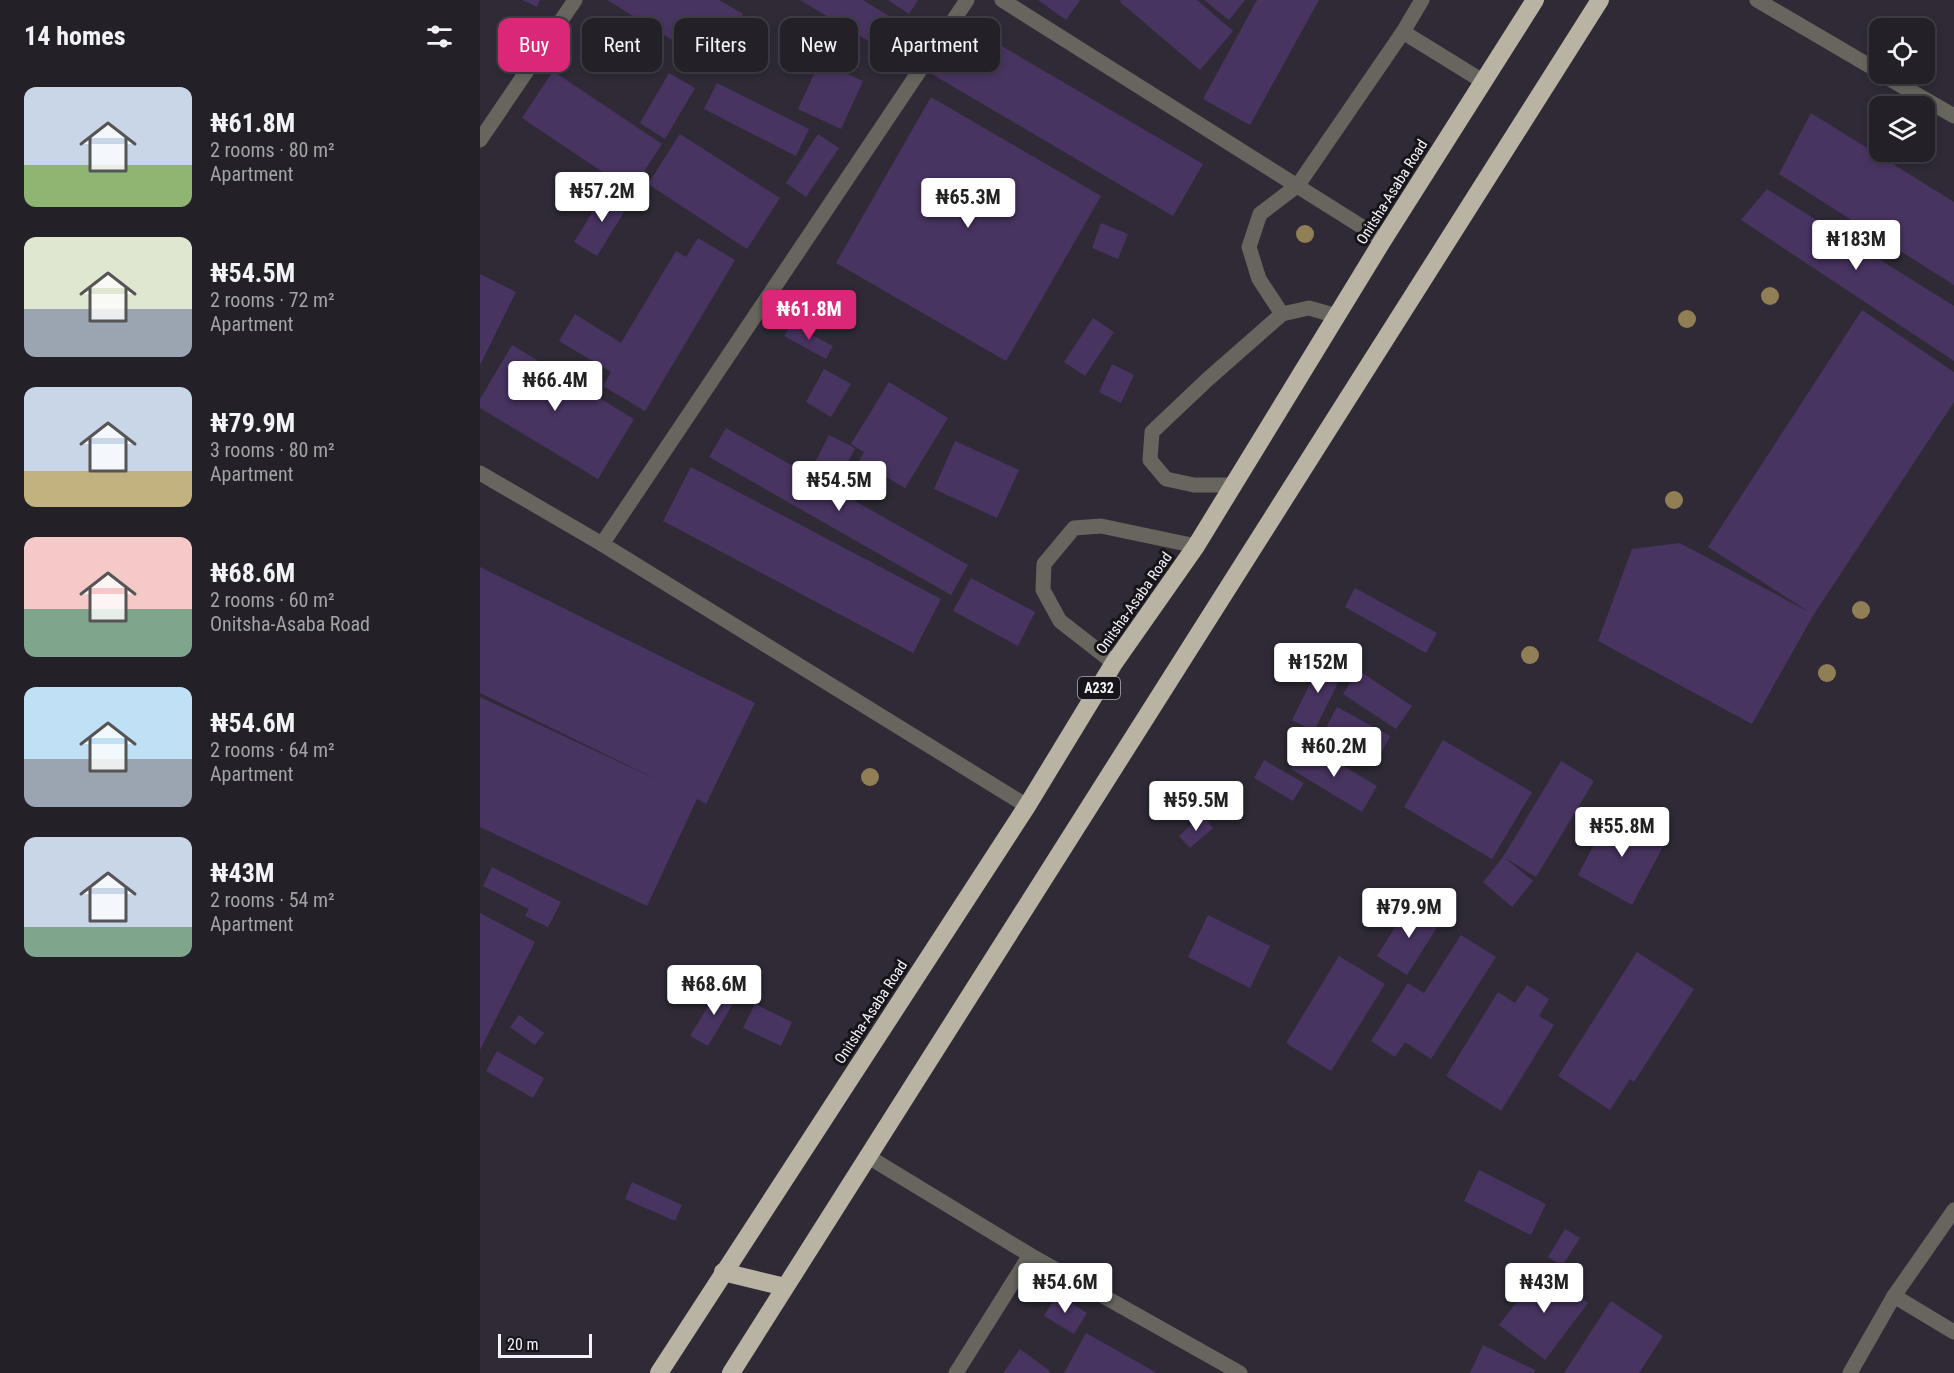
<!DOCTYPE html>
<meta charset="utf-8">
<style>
:root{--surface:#232028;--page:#2f2d34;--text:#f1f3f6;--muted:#a3a3a8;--line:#403e45;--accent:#db2777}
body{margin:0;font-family:"Roboto Condensed",sans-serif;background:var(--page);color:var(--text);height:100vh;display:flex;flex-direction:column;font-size:22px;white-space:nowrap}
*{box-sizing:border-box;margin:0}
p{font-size:20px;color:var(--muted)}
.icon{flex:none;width:33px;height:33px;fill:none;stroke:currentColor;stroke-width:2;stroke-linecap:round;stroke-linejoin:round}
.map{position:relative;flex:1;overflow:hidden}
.details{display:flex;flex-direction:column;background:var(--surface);width:480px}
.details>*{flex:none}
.hud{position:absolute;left:18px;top:18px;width:570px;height:54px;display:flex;gap:12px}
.tools{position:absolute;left:1389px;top:18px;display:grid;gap:12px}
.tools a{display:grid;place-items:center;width:66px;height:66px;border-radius:12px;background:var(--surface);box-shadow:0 3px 9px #0003,0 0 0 2px var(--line);font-size:30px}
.scale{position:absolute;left:18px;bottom:15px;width:94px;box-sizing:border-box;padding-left:6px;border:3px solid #f5f2fa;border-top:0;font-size:16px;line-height:21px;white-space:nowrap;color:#f5f2fa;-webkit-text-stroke:4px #161419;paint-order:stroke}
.price{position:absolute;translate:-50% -51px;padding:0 14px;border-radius:6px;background:#fff;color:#222;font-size:20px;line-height:39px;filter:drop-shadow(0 2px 3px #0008)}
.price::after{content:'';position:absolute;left:50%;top:36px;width:18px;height:14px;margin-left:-9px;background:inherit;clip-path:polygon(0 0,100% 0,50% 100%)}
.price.current{background:var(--accent);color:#fff}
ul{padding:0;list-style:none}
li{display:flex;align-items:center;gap:18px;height:150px;padding:0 24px}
li span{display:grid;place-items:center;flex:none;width:168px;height:120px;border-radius:12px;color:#555}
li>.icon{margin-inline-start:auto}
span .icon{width:72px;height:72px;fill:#fffc;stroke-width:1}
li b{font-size:26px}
h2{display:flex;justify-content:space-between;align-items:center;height:72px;padding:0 24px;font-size:26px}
.pill{padding:0 21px;border-radius:12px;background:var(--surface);box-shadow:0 3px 9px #0003,0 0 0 2px var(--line);font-size:21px;line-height:54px}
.pill.current{background:var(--accent);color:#fff}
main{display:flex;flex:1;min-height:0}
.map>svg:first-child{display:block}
</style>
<main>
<section class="details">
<h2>14 homes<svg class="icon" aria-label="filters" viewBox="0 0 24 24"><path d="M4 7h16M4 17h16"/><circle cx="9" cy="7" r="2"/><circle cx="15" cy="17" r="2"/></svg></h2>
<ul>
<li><span style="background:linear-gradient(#c9d6e8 65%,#8fb573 0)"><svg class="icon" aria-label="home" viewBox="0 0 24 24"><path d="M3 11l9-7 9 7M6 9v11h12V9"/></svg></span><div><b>₦61.8M</b><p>2 rooms · 80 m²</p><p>Apartment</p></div></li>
<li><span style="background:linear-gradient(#dfe7d0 60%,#9aa5b1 0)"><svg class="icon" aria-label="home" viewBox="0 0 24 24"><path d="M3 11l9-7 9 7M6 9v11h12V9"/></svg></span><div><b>₦54.5M</b><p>2 rooms · 72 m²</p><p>Apartment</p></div></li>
<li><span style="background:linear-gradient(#c9d6e8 70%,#c2b280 0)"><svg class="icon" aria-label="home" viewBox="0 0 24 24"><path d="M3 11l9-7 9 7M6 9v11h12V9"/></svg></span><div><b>₦79.9M</b><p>3 rooms · 80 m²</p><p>Apartment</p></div></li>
<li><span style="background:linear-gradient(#f6c9c9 60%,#7fa58c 0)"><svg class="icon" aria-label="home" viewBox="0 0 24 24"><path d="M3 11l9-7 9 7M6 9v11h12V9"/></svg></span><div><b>₦68.6M</b><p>2 rooms · 60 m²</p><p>Onitsha-Asaba Road</p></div></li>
<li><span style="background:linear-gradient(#bfe0f5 60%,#9aa5b1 0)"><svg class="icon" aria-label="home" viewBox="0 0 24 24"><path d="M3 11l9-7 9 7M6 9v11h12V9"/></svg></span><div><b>₦54.6M</b><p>2 rooms · 64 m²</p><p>Apartment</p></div></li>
<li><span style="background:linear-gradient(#c9d6e8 75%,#7fa58c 0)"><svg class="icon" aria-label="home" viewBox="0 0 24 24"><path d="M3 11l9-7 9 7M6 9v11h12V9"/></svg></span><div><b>₦43M</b><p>2 rooms · 54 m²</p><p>Apartment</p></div></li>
</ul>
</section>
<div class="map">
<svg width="1474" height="1373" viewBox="0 0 1474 1373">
<rect width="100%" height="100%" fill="#2f2a36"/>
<g fill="#483461">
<polygon points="42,0 60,0 57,7"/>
<polygon points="127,0 239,0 263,14 233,65"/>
<polygon points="320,0 383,0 436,33 420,60"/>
<polygon points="408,0 438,0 429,14"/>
<polygon points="558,0 600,0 586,20"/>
<polygon points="641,0 717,0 753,31 720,70 640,2"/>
<polygon points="724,0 765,0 749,20"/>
<polygon points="777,0 839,0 770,125 723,99"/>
<polygon points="479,21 723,164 693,216 450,73"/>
<polygon points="340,61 383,81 361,129 318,109"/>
<polygon points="73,71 182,144 151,191 42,118"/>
<polygon points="189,73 215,88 185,139 160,123"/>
<polygon points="237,83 329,129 316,156 224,109"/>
<polygon points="451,97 621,196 526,361 356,263"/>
<polygon points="1331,113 1474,202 1474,285 1299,174"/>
<polygon points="200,134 300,198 267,249 168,184"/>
<polygon points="338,134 359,148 326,197 306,183"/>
<polygon points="1287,189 1474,306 1474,361 1261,220"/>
<polygon points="126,190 149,204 117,256 94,242"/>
<polygon points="621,223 648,234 638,259 612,248"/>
<polygon points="218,238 255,260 165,411 123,386 131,372 79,341 95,314 141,343 196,251 206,257"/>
<polygon points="0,274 36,292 0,365"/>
<polygon points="1382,310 1474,372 1474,402 1334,614 1272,724 1118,641 1152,549 1200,543 1329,612 1228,547"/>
<polygon points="613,318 634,332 605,376 584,362"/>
<polygon points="311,324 353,346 346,359 304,336"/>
<polygon points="32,345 154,419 118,479 0,408 0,399"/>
<polygon points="632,364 654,375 641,403 619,392"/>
<polygon points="344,369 371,384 351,417 326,402"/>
<polygon points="409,382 468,418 425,488 379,461 384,452 371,444"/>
<polygon points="246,428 488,565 471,595 229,457"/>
<polygon points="349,435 375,448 359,481 332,468"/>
<polygon points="475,441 539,470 517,518 454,489"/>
<polygon points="211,467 461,599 433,653 183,521"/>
<polygon points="0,567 275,703 226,804 217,799 167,906 0,827 0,697 180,781 0,693"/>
<polygon points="491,578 555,612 538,646 473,611"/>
<polygon points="875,588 957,633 946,653 865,607"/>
<polygon points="843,658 865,669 834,731 812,720"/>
<polygon points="878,670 932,706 916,729 863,694"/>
<polygon points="857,707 910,736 895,764 842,735"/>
<polygon points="963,740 1052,792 1012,859 924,807"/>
<polygon points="826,744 897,786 882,812 811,769"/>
<polygon points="784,760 824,783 813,801 774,778"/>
<polygon points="1081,761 1114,781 1056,877 1025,858 1053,881 1032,907 1003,882 1023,857"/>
<polygon points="1131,812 1186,841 1152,905 1098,875"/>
<polygon points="722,815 733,828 710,848 699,836"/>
<polygon points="12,867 81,902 68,927 45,916 49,909 3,886"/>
<polygon points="931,902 961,921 927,975 897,956"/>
<polygon points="0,913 55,942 0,1050"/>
<polygon points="728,915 790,946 770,988 708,957"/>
<polygon points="981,935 1016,957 951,1059 925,1042 915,1057 891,1041 928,983 944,993"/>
<polygon points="1157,952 1214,989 1154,1082 1150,1079 1130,1110 1078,1076"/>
<polygon points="859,956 905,984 851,1071 806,1043"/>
<polygon points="241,985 258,995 228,1046 210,1036"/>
<polygon points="1047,985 1069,999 1059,1016 1074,1025 1021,1111 966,1076 1018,992 1035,1003"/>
<polygon points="275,1004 312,1022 301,1046 263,1028"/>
<polygon points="39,1015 64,1033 55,1045 30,1027"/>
<polygon points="17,1051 64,1078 53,1098 6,1071"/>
<polygon points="999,1170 1066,1204 1051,1235 984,1201"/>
<polygon points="152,1182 202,1205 195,1221 145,1199"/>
<polygon points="1085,1229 1100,1238 1082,1266 1068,1257"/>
<polygon points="1063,1267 1108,1303 1065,1360 1019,1325"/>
<polygon points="577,1294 607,1313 594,1334 564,1316"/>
<polygon points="1131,1301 1183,1336 1159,1373 1084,1373"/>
<polygon points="606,1333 677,1373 584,1373"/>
<polygon points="1003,1345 1055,1370 1054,1373 990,1373"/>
<polygon points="540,1349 570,1371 569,1373 523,1373"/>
</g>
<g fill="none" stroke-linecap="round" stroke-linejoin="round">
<g stroke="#67655e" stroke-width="15">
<polyline points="522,0 903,240"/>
<polyline points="1277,0 1400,72"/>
<polyline points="923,32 1004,82"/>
<polyline points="1401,74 1474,116"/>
<polyline points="0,140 95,0"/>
<polyline points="802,314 779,279 769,247 780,214 818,185 923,32 942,0"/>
<polyline points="0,473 122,544 547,806"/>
<polyline points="754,485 714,485 686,479 670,460 672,432 728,379 802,314 829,308 857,316"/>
<polyline points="122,544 487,0"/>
<polyline points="634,663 580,621 563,590 564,564 594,528 621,526 716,546"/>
<polyline points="387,1156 550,1255 760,1373"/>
<polyline points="1414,1296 1474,1332"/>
<polyline points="476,1373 550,1255"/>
<polyline points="1370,1373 1414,1296 1474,1210"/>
</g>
<g stroke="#b8b3a2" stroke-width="18">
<polyline points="243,1272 305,1287"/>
<polyline points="179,1373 547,806 634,663 716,546 903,240 1055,0"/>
<polyline points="251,1373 1120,0"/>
</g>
</g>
<g fill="#907e55">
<circle cx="825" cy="234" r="9"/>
<circle cx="1290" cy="296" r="9"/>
<circle cx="1207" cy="319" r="9"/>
<circle cx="1194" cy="500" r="9"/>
<circle cx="1381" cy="610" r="9"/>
<circle cx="1050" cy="655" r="9"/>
<circle cx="1347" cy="673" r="9"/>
<circle cx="390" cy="777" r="9"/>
</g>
<g text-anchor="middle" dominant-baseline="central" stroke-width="6" stroke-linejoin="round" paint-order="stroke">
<rect fill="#161419" stroke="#b2afb6" stroke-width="1.5" x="598" y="677" width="42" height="22" rx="4.5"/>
<g font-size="14" font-weight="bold" fill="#f5f2fa">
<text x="619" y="688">A232</text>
</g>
<g font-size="15" fill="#f5f2fa" stroke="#161419">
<text transform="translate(912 192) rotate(-58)">Onitsha-Asaba Road</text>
<text transform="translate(654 603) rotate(-55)">Onitsha-Asaba Road</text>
<text transform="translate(391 1012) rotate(-57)">Onitsha-Asaba Road</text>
</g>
</g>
</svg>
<div class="tools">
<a><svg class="icon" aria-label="locate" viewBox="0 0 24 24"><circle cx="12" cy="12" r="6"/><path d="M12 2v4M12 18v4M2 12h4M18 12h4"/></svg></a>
<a><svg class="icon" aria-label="layers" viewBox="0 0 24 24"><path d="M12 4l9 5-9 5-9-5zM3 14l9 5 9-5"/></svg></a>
</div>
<div class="scale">20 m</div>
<b class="price" style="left:122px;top:223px">₦57.2M</b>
<b class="price" style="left:488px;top:229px">₦65.3M</b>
<b class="price" style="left:1376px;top:271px">₦183M</b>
<b class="price current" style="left:329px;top:341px">₦61.8M</b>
<b class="price" style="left:75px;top:412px">₦66.4M</b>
<b class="price" style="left:359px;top:512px">₦54.5M</b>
<b class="price" style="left:838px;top:694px">₦152M</b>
<b class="price" style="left:854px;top:778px">₦60.2M</b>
<b class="price" style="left:716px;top:832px">₦59.5M</b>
<b class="price" style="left:1142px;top:858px">₦55.8M</b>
<b class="price" style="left:929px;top:939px">₦79.9M</b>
<b class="price" style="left:234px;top:1016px">₦68.6M</b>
<b class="price" style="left:585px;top:1314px">₦54.6M</b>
<b class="price" style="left:1064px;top:1314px">₦43M</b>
<div class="hud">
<a class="pill current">Buy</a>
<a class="pill">Rent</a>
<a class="pill">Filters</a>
<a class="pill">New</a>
<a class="pill">Apartment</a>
</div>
</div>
</main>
